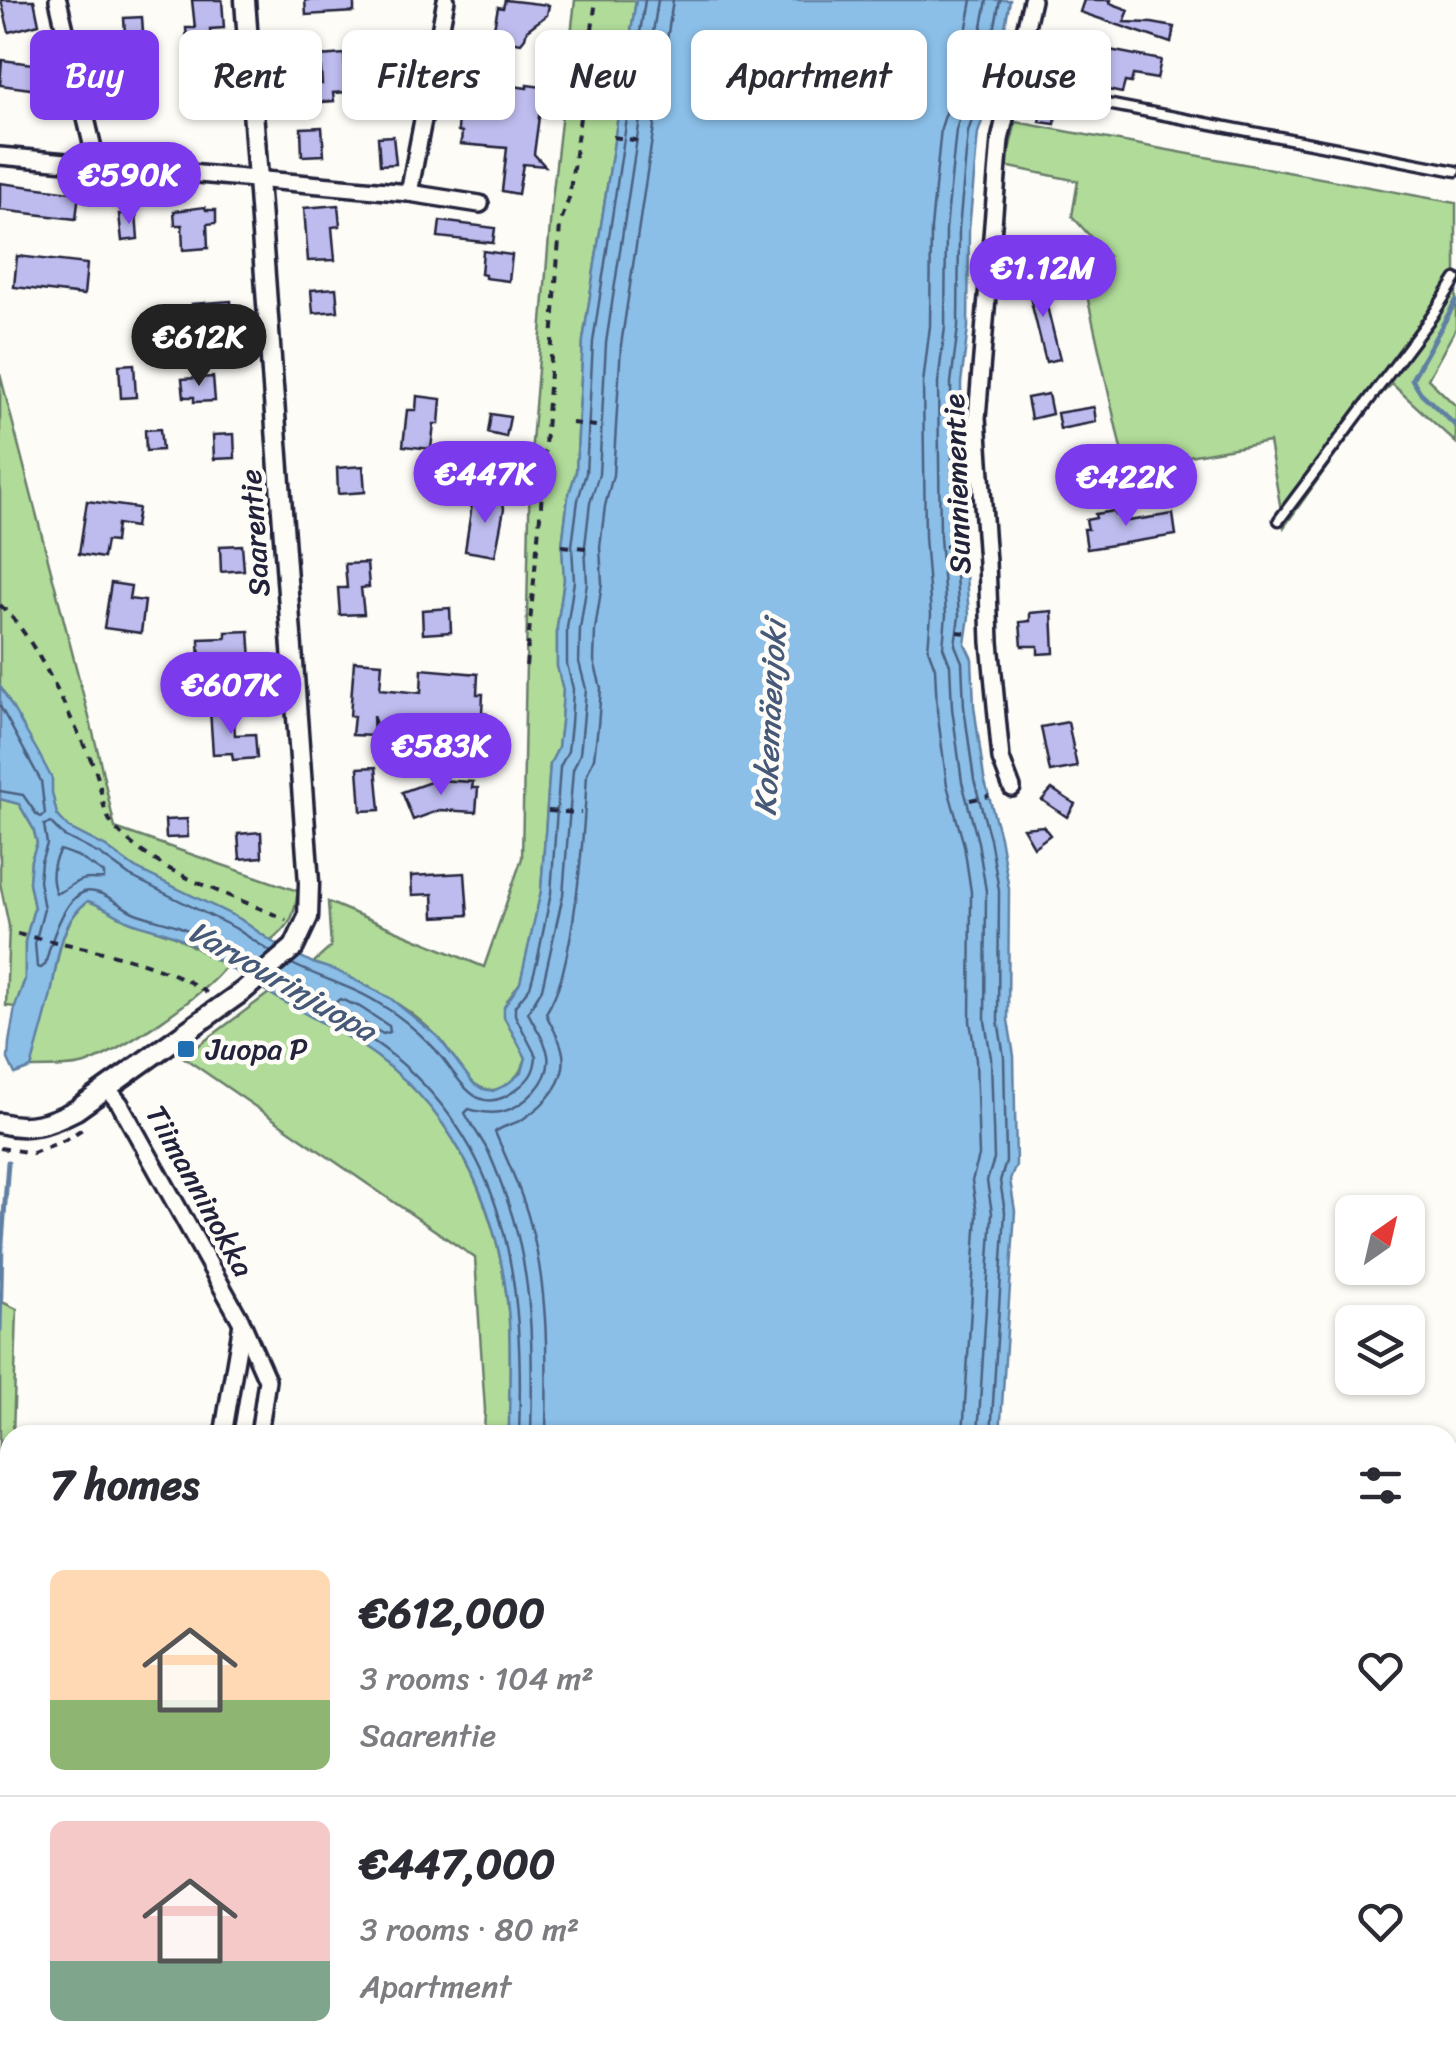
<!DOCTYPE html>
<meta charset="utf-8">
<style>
:root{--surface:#fff;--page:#f7f7f7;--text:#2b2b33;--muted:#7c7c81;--line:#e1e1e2;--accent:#7c3aed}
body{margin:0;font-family:Sriracha,sans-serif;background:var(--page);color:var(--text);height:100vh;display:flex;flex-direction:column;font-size:38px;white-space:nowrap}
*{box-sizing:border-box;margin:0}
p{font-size:32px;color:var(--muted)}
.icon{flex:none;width:55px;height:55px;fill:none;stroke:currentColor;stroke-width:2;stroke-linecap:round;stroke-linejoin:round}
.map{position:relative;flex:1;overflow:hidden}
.drawer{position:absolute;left:0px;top:1425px;width:1458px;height:642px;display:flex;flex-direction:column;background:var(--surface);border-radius:30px 30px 0 0;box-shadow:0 2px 8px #0004}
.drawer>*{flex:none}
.guide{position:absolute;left:30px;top:30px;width:1398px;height:90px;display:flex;gap:20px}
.needle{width:65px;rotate:34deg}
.fabs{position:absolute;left:1335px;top:1195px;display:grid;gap:20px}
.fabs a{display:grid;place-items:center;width:90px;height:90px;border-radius:15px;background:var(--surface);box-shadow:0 2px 8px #0004;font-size:50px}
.price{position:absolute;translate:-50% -85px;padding:0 22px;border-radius:35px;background:var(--accent);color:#fff;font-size:32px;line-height:65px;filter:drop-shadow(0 2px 5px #0008)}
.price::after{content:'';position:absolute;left:50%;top:60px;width:30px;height:22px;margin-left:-15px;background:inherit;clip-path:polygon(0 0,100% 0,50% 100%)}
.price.current{background:#222;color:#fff}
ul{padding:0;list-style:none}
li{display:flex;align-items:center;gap:30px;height:250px;padding:0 50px}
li+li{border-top:2px solid var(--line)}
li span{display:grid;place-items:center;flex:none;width:280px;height:200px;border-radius:15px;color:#555}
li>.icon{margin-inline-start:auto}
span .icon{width:120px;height:120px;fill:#fffc;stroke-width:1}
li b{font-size:42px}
h2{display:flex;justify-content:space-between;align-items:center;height:120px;padding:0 50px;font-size:42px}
.chip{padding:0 35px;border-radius:15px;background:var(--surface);box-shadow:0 2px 8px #0004;font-size:35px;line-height:90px}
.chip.current{background:var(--accent);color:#fff}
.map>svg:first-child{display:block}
</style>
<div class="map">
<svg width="1456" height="2066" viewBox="0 0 1456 2066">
<rect width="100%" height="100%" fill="#fdfcf7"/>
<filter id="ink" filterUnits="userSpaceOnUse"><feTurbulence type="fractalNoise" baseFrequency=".01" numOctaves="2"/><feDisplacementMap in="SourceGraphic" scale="20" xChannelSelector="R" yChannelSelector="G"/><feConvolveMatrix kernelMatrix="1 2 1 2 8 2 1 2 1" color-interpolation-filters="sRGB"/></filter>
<g filter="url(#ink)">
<g fill="#b0db99" stroke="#697e6a" stroke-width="2.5">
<path d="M575 0H636L583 341 576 472 568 497 562 546 564 580 557 627V666L563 690 561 723 558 748 550 764 541 891 527 959 520 983 507 1001 504 1017 526 1058C520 1077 501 1098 480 1087 465 1081 452 1052 440 1039 405 1003 360 979 313 963L331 947 328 902 484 967 522 858 530 467 552 200Z"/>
<polygon points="1016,122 1456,203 1456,328 1428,379 1456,406 1456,443 1392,384 1374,401 1284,527 1269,442 1125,467 1079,259 1108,256 1072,216 1078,181 1005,166"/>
<path d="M0 374 98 752 115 828 298 891C294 916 292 925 271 941L240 919 135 868 106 847 69 828 57 815 51 792V779L0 686Z"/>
<polygon points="0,799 19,804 33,828 37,843 31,860 29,882 34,908 25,942 25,979 15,1007 6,1006 9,926 0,883"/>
<path d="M88 901 99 905 127 920 175 936 226 966C202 997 123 1050 85 1064 70 1069 48 1067 31 1068 37 1044 44 1020 50 997 58 964 58 923 88 901Z"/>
<path d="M269 993C303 1013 343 1032 375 1055 461 1117 501 1218 509 1320 511 1358 509 1397 509 1435H484L485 1410 475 1258 183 1057Z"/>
<polygon points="0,1301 17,1309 13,1435 10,1435 10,1532 8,1532 10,1552 10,2018 0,1937"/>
<polygon points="15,2058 98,2058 102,2066 16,2066"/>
</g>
<g fill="#8bbfe8" stroke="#6180a3" stroke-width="2.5">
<path d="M636 0H1010L994 85 978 133 969 230 968 328 961 383 963 536 969 616 965 644 972 659 974 706 984 778 1000 837 1009 889 1008 1020 1014 1056 1016 1165 1010 1180 1015 1211 1000 1435H509C509 1397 511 1358 509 1320 501 1216 462 1120 376 1056 344 1032 305 1015 271 994 240 976 212 954 180 938 164 930 146 928 129 921 115 915 103 906 88 901 61 920 57 959 52 989 46 1015 38 1042 31 1068L15 1074 8 1059 9 1043 15 1007 25 979V942L34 908 29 882 31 860 37 843 33 828 19 804 0 799V686L39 754 52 779V792L57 815 69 828 106 847 135 868 240 919 271 941 313 963 337 971 390 998 438 1037 474 1084 483 1089 493 1091 506 1085 522 1072 526 1058 504 1017V1007L520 983 541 891 550 764 558 748 561 723 563 690 557 666V627L564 580 562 546 568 497 576 472 583 341Z"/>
<polygon points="398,2058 857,2058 849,2066 397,2066"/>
</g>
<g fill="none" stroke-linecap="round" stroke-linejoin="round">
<g stroke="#4c6180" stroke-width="2.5">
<polyline points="0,706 41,781 45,814 41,817 37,815 23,795 0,791"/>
<path d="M60 850 77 856 104 873V879C97 880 89 878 82 880 71 883 65 892 56 893 50 879 52 863 60 850Z"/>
<path d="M292 964C322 979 355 987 383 1006 400 1016 417 1031 431 1045 458 1071 473 1125 518 1088 530 1079 535 1071 536 1056L515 1015V1006L530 987 537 962 551 893 560 767 568 751 571 724 573 689 567 664V628L574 581 572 546 578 500 586 473 593 342 645 0"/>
<path d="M251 970C227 954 204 936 178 926 163 921 148 918 133 912 120 906 100 887 84 892 62 900 50 945 45 965L41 968 37 967 35 943 44 909 39 881 41 862 47 844 44 825 51 823 64 836 101 855 130 876 235 928 271 952"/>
<path d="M270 982C305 1004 351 1024 383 1048 511 1146 524 1285 519 1435"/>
<polygon points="340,999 360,1007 389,1026 390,1032 383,1034 338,1008 336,1002"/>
<path d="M531 1435C533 1355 534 1273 506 1197 501 1182 495 1167 489 1153 482 1139 472 1127 465 1113L469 1109C479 1112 490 1114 501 1112 524 1107 552 1081 548 1055 546 1040 533 1025 528 1012L542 989 563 895 573 770 580 754 583 725 586 689 579 662 580 629 587 583 585 546 590 503 599 474 606 343 658 0"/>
<path d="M546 1435C547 1362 549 1289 529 1219 521 1189 507 1160 495 1132 502 1126 513 1125 523 1119 546 1104 570 1079 562 1049 559 1036 550 1025 546 1013 560 990 565 965 570 939 580 884 584 829 587 774L594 758 598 726 601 688 594 661 595 630 602 584 600 547 605 506 613 475 621 345 673 0"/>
<polyline points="963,1435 977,1214 972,1181 979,1156 976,1060 970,1021 971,892 964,845 947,785 937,710 935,668 928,649 931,615 925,537 923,383 930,326 931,228 941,128 958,75 972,0"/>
<polyline points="978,1435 992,1213 987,1181 994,1159 991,1058 985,1021 986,891 978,842 962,782 952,708 950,665 943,647 946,615 940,537 938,383 945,327 946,229 956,130 972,79 987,0"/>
<polyline points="991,1435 1005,1212 1000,1181 1006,1162 1004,1057 998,1020 999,890 990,839 974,780 964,707 962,662 955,645 959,616 953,536 951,383 958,327 959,229 968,132 984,82 1000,0"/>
</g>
<g stroke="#6180a3" stroke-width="5">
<polyline points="1456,301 1412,379 1420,392 1456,426"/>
<polyline points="0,1330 2,1243 8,1162"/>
<polyline points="0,1472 0,1501"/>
<polyline points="0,1687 10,1758"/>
<polyline points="70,2058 72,2066"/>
</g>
</g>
<g fill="#bebcee" stroke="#22223b" stroke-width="2.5">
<polygon points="1,0 34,0 39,24 9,32"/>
<polygon points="192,0 222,0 224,28 210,29 212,53 188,55 186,28 195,28"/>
<polygon points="305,0 354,0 354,12 306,15"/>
<polygon points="505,0 549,5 547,15 527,30 525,38 521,43 492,38 498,7 503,8"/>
<polygon points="1084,0 1111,0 1110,3 1129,10 1124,22 1152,23 1174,27 1171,43 1080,12"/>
<polygon points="142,17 144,48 126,50 124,18"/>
<polygon points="1046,32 1064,35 1062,45 1110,54 1110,50 1161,60 1157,79 1133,75 1131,83 1125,82 1122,93 1103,89 1106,74 1065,67 1063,75 1050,68 1051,64 1040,62"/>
<polygon points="344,54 347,92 333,93 334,101 309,103 308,84 322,84 320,56"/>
<polygon points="2,60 49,66 46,91 0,85"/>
<polygon points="1047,84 1061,90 1055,124 1040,122"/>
<polygon points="527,85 543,87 534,154 545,166 523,164 518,194 502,191 507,148 461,144 462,132 458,131 459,111 464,111 464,100 511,103 513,86 527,88"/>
<polygon points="215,88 217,113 193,114 192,89"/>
<polygon points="322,127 324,155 302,156 301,128"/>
<polygon points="393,136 396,164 380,165 378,137"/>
<polygon points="0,183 79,193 76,219 0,210"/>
<polygon points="338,205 340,226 332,227 335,260 308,261 304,208"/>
<polygon points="205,207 206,210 216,210 216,223 207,224 208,248 183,250 182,225 175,225 174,211"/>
<polygon points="136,213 138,239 122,241 119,214"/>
<polygon points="440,221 495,228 493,243 438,237"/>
<polygon points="483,251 512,255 509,281 485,278 485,275 481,274"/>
<polygon points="17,256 87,264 84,295 14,287"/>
<polygon points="1040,278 1060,359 1046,362 1026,281"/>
<polygon points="336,288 338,311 313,313 311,290"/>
<polygon points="231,301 232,319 193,321 192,304"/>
<polygon points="134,364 136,397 121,398 119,365"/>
<polygon points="213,377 215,401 194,402 194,397 184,397 182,379"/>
<polygon points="1048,394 1052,414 1031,419 1027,398"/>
<polygon points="417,396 441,399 439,424 434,424 431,449 403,446 407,410 416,410"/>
<polygon points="1094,407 1096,422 1060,429 1057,413"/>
<polygon points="491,414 510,417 506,437 488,433"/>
<polygon points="160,429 162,450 146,451 145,430"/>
<polygon points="234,434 235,458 214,459 213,435"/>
<polygon points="363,466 365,492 338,494 337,468"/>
<polygon points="473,497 503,501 504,509 495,556 465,551"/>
<polygon points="87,501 138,508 135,527 117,524 115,542 106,541 103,558 79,554"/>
<polygon points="1114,511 1115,515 1127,513 1128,521 1173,514 1176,535 1087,549 1084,529 1088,529 1086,520 1096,518 1095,514"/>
<polygon points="242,545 244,570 221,572 220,546"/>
<polygon points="367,563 369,587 361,588 364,614 340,615 338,588 347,588 345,564"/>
<polygon points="111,583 131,586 129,599 145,601 141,633 104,628"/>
<polygon points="450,608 451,632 423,634 422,610"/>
<polygon points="1052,611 1054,653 1038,654 1038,646 1022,646 1020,622 1030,621 1030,613"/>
<polygon points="249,631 251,660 200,663 199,639 226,638 226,632"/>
<polygon points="354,661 382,663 380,689 421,693 422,669 478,674 477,694 483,694 482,713 487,714 485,744 481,743 481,751 444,748 445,741 436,740 437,721 409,718 408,739 381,737 373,716 374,736 352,735 354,716 350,716"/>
<polygon points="233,708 235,735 255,734 257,758 233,760 232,753 213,754 210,710"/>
<polygon points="1068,722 1077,767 1050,772 1041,727"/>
<polygon points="376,767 380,810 361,811 358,768"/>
<polygon points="436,780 473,782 472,788 478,788 476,812 440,810 413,820 402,792"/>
<polygon points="1052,789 1075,804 1067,817 1042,800"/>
<polygon points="187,819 188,837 166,838 165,820"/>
<polygon points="1043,826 1050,835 1034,847 1023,828"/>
<polygon points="261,832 262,857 240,859 238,834"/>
<polygon points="465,873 468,915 434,917 433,894 412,895 411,876"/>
</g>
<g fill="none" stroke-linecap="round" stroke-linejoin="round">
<g stroke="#22223b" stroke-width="15">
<g id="service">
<polyline points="1018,60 1102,103 1456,171"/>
<polyline points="1279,520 1432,316 1456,279"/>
</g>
</g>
<g stroke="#22223b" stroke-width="22">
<g id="minor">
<polyline points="58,0 97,165"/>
<polyline points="0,156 409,193 480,204"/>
<polyline points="409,193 446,0"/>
<polyline points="1012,788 1001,759 990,642 987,562 977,418 1000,140 1032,0"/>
<polyline points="107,1088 120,1104 242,1323 267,1380 259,1435"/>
<polyline points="223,1435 242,1323"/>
<polyline points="0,1803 10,1807"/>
<polyline points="0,1999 10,2004"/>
</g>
</g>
<g stroke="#22223b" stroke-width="25">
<path id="tertiary" d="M0 1123C28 1131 51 1123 76 1110L243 991 294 947 308 917 309 883 245 0"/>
</g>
<g stroke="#22223b" stroke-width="4" stroke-dasharray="8 8" stroke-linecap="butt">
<polyline points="975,51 999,57"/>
<polyline points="613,137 640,141"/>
<polyline points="572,423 604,427"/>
<polyline points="562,546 586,548"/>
<polyline points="945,547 963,545"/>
<path d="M0 605C32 633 61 698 80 737 85 748 92 760 96 772 103 792 101 813 116 829 160 876 230 893 286 920"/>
<polyline points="957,632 967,633"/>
<polyline points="526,666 541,505 560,224 569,198 596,0"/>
<polyline points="970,800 989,796"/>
<polyline points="548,811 581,813"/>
<path d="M17 934C73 946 161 959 207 993"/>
<polyline points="0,1148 33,1153 65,1140 84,1128"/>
</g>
<use href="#service" stroke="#fdfcf7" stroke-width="8"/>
<use href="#minor" stroke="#fdfcf7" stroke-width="15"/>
<use href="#tertiary" stroke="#fdfcf7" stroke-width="18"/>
</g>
</g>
<rect fill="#1f6fb2" stroke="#fdfcf7" stroke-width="4" x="176" y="1039" width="20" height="20" rx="5"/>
<g text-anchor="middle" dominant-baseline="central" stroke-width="9" stroke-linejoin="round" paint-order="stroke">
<g font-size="30" fill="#22223b" stroke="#fdfcf7">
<text transform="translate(957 484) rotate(-92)">Sunniementie</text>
<text transform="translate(255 533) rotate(-94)">Saarentie</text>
<text transform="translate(200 1191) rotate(61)">Tiimanninokka</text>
</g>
<g font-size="30" fill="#22223b" stroke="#fdfcf7" text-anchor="start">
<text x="206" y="1049">Juopa P</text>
</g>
<g font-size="32" font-style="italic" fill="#475978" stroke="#fdfcf7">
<text transform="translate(770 718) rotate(-87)">Kokemäenjoki</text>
<text transform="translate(282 981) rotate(30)">Varvourinjuopa</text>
</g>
</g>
</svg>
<div class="fabs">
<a><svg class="needle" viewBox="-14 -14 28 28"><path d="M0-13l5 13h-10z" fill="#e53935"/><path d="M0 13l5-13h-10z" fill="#7c7c81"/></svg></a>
<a><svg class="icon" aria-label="layers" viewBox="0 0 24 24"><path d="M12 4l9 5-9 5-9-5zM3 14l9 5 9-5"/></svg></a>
</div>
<b class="price" style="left:129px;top:227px">€590K</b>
<b class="price" style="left:1043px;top:320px">€1.12M</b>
<b class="price current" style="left:199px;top:389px">€612K</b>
<b class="price" style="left:485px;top:526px">€447K</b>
<b class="price" style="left:1126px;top:529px">€422K</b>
<b class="price" style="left:231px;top:737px">€607K</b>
<b class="price" style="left:441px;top:798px">€583K</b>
<div class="guide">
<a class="chip current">Buy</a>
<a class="chip">Rent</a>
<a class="chip">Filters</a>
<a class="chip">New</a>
<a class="chip">Apartment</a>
<a class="chip">House</a>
</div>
<section class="drawer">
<h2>7 homes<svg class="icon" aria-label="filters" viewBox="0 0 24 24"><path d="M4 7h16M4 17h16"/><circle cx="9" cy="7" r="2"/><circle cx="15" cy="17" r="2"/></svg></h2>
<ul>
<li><span style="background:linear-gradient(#ffd9b3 65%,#8fb573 0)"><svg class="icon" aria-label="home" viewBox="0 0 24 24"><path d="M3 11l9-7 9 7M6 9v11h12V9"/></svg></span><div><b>€612,000</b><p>3 rooms · 104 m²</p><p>Saarentie</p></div><svg class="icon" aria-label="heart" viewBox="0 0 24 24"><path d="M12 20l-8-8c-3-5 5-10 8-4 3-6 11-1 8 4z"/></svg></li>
<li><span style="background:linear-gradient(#f6c9c9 70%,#7fa58c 0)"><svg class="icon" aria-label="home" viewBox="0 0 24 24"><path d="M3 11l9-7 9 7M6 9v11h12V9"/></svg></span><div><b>€447,000</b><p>3 rooms · 80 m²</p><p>Apartment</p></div><svg class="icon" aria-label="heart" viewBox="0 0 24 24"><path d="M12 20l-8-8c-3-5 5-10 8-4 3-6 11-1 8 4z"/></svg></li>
</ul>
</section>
</div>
